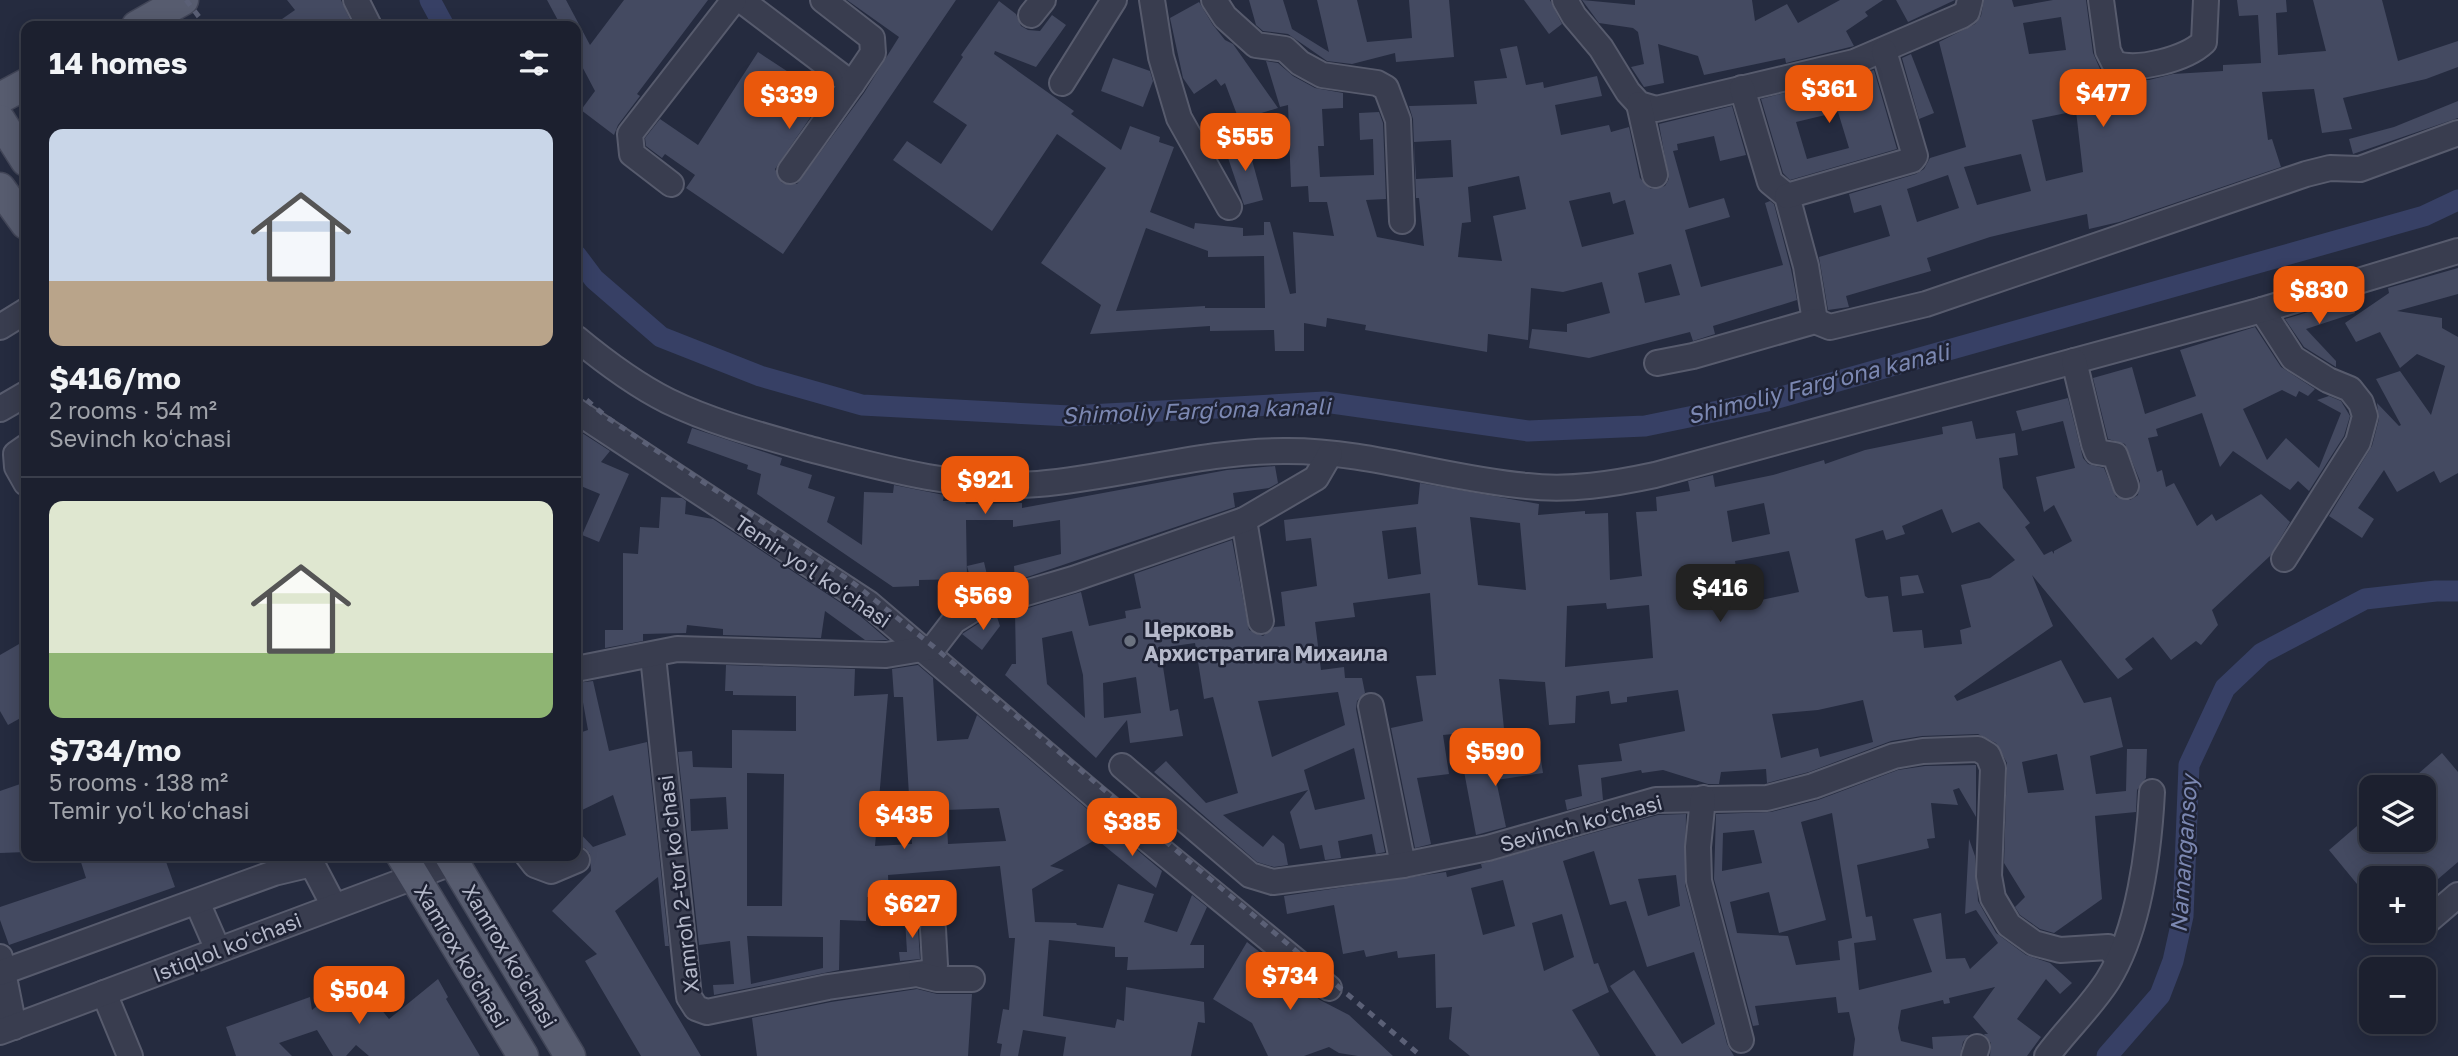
<!DOCTYPE html>
<meta charset="utf-8">
<style>
:root{--surface:#1c202f;--page:#252837;--text:#f1f3f6;--muted:#a0a3aa;--line:#3a3e4b;--accent:#ea580c}
body{margin:0;font-family:"Golos Text",sans-serif;background:var(--page);color:var(--text);height:100vh;display:flex;flex-direction:column;font-size:26px;white-space:nowrap}
*{box-sizing:border-box;margin:0}
p{font-size:23px;color:var(--muted)}
.icon{flex:none;width:38px;height:38px;fill:none;stroke:currentColor;stroke-width:2;stroke-linecap:round;stroke-linejoin:round}
.map{position:relative;flex:1;overflow:hidden}
.sheet{position:absolute;left:21px;top:21px;width:560px;height:840px;display:flex;flex-direction:column;background:var(--surface);border-radius:14px;box-shadow:0 4px 18px #0003,0 0 0 2px var(--line)}
.sheet>*{flex:none}
.fabs{position:absolute;left:2359px;top:775px;display:grid;gap:14px}
.fabs a{display:grid;place-items:center;width:77px;height:77px;border-radius:14px;background:var(--surface);box-shadow:0 4px 18px #0003,0 0 0 2px var(--line);font-size:35px}
.price{position:absolute;translate:-50% -60px;padding:0 16px;border-radius:14px;background:var(--accent);color:#fff;font-size:23px;line-height:46px;filter:drop-shadow(0 2px 4px #0008)}
.price::after{content:'';position:absolute;left:50%;top:42px;width:21px;height:16px;margin-left:-10px;background:inherit;clip-path:polygon(0 0,100% 0,50% 100%)}
.price.on{background:#222;color:#fff}
ul{padding:0;list-style:none}
li{display:grid;align-content:center;gap:14px;height:371px;padding:0 28px}
li+li{border-top:2px solid var(--line)}
li span{display:grid;place-items:center;height:217px;border-radius:14px;color:#555}
li>.icon{margin-inline-start:auto}
span .icon{width:126px;height:126px;fill:#fffc;stroke-width:1}
li b{font-size:30px}
h2{display:flex;justify-content:space-between;align-items:center;height:84px;padding:0 28px;font-size:30px}
.map>svg:first-child{display:block}
</style>
<div class="map">
<svg width="2458" height="1056" viewBox="0 0 2458 1056">
<rect width="100%" height="100%" fill="#252b3f"/>
<g fill="none" stroke-linecap="round" stroke-linejoin="round">
<g stroke="#374065" stroke-width="21">
<polyline points="430,0 444,26"/>
<polyline points="576,255 594,279 661,337 760,376 862,405 1070,416 1325,402 1528,431 1645,426 1767,401 2424,216 2458,200"/>
<polyline points="2107,1056 2160,995 2173,961 2183,916 2189,765 2225,688 2262,653 2365,599 2436,591 2458,591"/>
</g>
</g>
<g fill="#444a61" fill-rule="evenodd">
<polygon points="287,0 341,0 353,26 272,26 295,10"/>
<polygon points="547,0 566,0 590,45 624,0 708,0 637,94 640,96 618,125 614,135 581,110 595,91 576,55 576,26 561,26"/>
<polygon points="847,0 956,0 783,254 686,188 695,175 665,154 662,158 646,146 645,138 660,119 698,145 758,52 825,96 775,169 782,183 797,184 864,93 899,37"/>
<polygon points="1249,0 1283,0 1292,29 1329,52 1317,0 1357,0 1367,42 1412,38 1409,0 1449,0 1454,57 1396,62 1395,53 1352,64 1327,61 1288,34 1263,31 1256,25"/>
<polygon points="1524,0 1550,0 1562,24 1549,34"/>
<polygon points="1582,0 1635,5 1635,0 1752,0 1755,21 1787,4 1798,23 1840,0 1883,0 1865,12 1868,16 1846,31 1854,46 1786,63 1785,58 1704,75 1698,56 1658,44 1664,83 1644,87 1631,67 1644,64 1638,32 1633,28 1599,23"/>
<polygon points="1896,0 1955,0 1908,22"/>
<path d="M1984 0H2012L2014 7 2053 0H2086L2093 53 2104 78 2149 80 2173 74 2223 71V65L2261 63 2258 15 2239 16 2237 0H2286L2287 12 2276 13 2278 55 2326 51 2313 0H2382L2398 61 2458 41V67L2426 79 2343 98 2352 129 2322 133 2314 89 2262 92 2268 140 2272 139 2281 167 2119 222 2089 229 2087 214 1990 237 1927 258 1931 271 1846 296 1849 307 1828 310 1819 257 1890 236 1881 205 1854 213 1849 194 1916 174 1924 169 1930 158 1966 147 1939 42 1975 24 1981 16ZM2061 17 2066 50 2029 54 2023 23ZM2076 111 2083 172 2046 181 2032 120ZM2021 154 2031 191 1977 205 1964 167ZM1948 175 1959 208 1917 222 1907 189Z"/>
<path d="M999 1 1016 14 1021 26 1028 30 1040 31 1052 15 1066 25 1036 67 995 51 994 54 1074 111 1071 114 1121 150 1130 126 1160 137 1159 142 1174 147 1150 212 1194 229 1195 223 1243 228V236L1264 235V222H1270L1290 294 1296 293 1293 232 1334 236 1327 202H1309L1308 186 1291 187 1288 105 1280 107 1266 61 1278 63 1293 76 1315 88 1343 93V108L1322 109 1324 146H1318L1320 177 1374 175 1373 139 1360 140 1359 113 1379 112 1383 123 1386 199 1366 200 1377 237 1424 246 1419 198H1416L1413 119 1409 106 1477 104 1474 81 1507 78 1500 49 1517 46 1526 85 1543 82 1544 88 1597 76 1602 96 1555 105 1561 135 1609 125 1611 132 1629 127 1640 178 1651 189 1665 186 1669 179 1659 124 1732 106 1746 155 1720 161 1714 136 1677 144 1678 150 1673 151 1689 208 1724 198 1730 217 1685 230 1701 287 1783 265 1765 203 1770 201 1774 204 1791 269 1797 300 1713 326 1715 334 1693 341 1690 332 1589 358 1529 348 1532 329 1567 332V324L1610 313 1602 282 1563 292 1531 288 1528 340 1488 334 1487 352 1365 330 1366 325 1327 318 1326 327 1304 323V351H1275L1274 330 1210 331V326L1090 334 1101 305 1041 263 1106 168 1057 134 992 231 893 160 907 141 941 164 967 125 933 102 963 57 961 55ZM1451 140 1453 177 1416 179 1414 142ZM1519 176 1526 209 1493 216 1502 261 1458 257 1462 223 1471 222 1468 187ZM1610 192 1613 204 1625 200 1634 234 1582 247 1569 201ZM1146 228 1208 251V257L1264 256 1265 308H1205V306L1116 311ZM1671 264 1680 295 1645 303 1638 273Z"/>
<polygon points="1199,2 1213,25 1225,40 1233,44 1278,108 1239,120 1225,83 1221,86 1216,79 1194,94 1183,78 1170,18"/>
<polygon points="1911,54 1934,113 1919,119 1902,58"/>
<polygon points="1113,58 1150,71 1153,81 1143,107 1101,91"/>
<path d="M1874 70 1897 149 1790 180 1783 173 1761 99ZM1838 112 1849 148 1807 159 1796 122Z"/>
<polygon points="2458,101 2458,118 2353,154 2349,139 2394,127"/>
<polygon points="1247,142 1263,200 1244,205 1225,149"/>
<polygon points="2458,268 2458,294 2397,311 2442,318 2442,328 2458,337 2458,473 2440,483 2434,471 2397,492 2384,470 2358,508 2374,519 2362,538 2329,516 2372,446 2379,419 2377,403 2399,426 2401,425 2376,379 2400,371 2431,415 2445,366 2417,354 2400,368 2380,332 2356,342 2345,323 2389,293 2388,288"/>
<polygon points="2351,299 2355,313 2306,329 2336,361 2336,367 2304,347 2285,319"/>
<path d="M2255 327 2281 367 2315 389 2308 396 2299 391 2296 397 2282 390 2243 409 2267 460 2286 438 2319 468 2341 413 2317 400 2329 396 2341 401 2350 416 2344 436 2309 491 2298 481 2290 490 2233 451 2220 467 2202 413 2156 429 2158 436 2148 438 2157 472 2162 470 2166 487 2174 483 2197 526 2212 514 2216 521 2261 494 2290 522 2270 556 2212 610 2218 625 2201 645 2196 641 2171 660 2153 637 2125 659 2133 669 2118 679 2032 575 2053 626 1954 696 1957 701 2061 660 2084 703 2111 697 2123 747 2090 756 2096 794 2126 791 2127 749H2147L2146 778 2137 790 2136 812 2095 816 2102 899 2054 933 2040 929 2020 915 2015 907 2025 897 2004 863 2007 763 1996 743 1978 734 1922 736 1891 741 1809 772 1767 783 1766 769 1721 772 1719 784H1708L1663 770 1642 773 1641 770 1601 778 1603 800 1567 810 1565 800 1582 796 1578 765 1622 761 1619 744 1685 731 1678 690 1627 697V702L1611 704 1609 691 1576 696 1575 723 1549 725 1545 682 1499 679 1504 729 1443 735 1449 774 1417 778 1431 844 1415 848 1391 728 1423 721 1416 676 1436 675 1430 593 1353 603 1355 617 1315 622 1321 670 1344 667 1345 678H1362L1365 693 1357 701 1356 709 1385 852 1376 854 1372 834 1338 841 1341 858 1325 860 1322 845 1300 849 1290 812 1308 790 1223 815 1263 847 1273 835 1284 844 1288 865 1274 867 1257 862 1154 772 1166 761 1206 803 1238 793 1213 697 1204 699 1195 643 1160 648 1170 711 1178 709 1183 736 1130 743 1127 720 1096 758 1005 675 1012 664H1016L1015 612 1081 592 1089 626 1126 618 1125 611 1141 608 1134 574 1232 540 1249 630 1263 636 1274 627 1285 626 1281 592 1317 586 1311 538 1286 541 1284 520 1418 504 1420 483 1539 504 1538 515 1585 511V514L1608 513 1610 580 1642 576 1636 512 1657 511 1656 497 1690 491 1688 481 1713 475 1715 487 1773 475 1824 460 1825 464 1865 450 1943 434 1942 427 1972 421 1976 439 2015 433 2018 455 1999 458 2003 488 2030 523 2025 527 2044 555 2052 551 2054 554V551L2072 541 2054 505 2044 512 2036 477 2075 468 2063 421 2022 431 2016 411 2068 398 2083 458 2088 464 2104 468 2116 497 2130 500 2138 495 2140 481 2125 444 2108 439 2093 378 2132 367 2145 414 2196 396 2180 350ZM1764 503 1770 534 1732 542 1727 511ZM1942 509 1952 533 1979 522 2015 560 1990 578 1961 585 1971 627 1960 630 1962 644 1924 648 1922 630 1893 632 1888 596 1868 598 1865 596 1855 539 1883 530 1886 540 1905 534 1902 526ZM1470 517 1520 523 1526 590 1478 585ZM1416 527 1421 574 1388 579 1382 531ZM1789 551 1799 592 1742 604 1735 561ZM1606 603 1607 609 1649 605 1653 658 1565 667 1567 606ZM1072 631 1083 675 1085 718 1047 684 1042 638ZM1136 677 1141 713 1104 718 1103 683ZM1338 692 1345 725 1272 757 1258 701ZM1863 700 1873 742 1820 757 1818 748 1781 758 1772 714 1818 710ZM1354 748 1365 799 1315 810 1304 770ZM2057 754 2064 790 2028 793 2022 762Z"/>
<polygon points="692,428 782,458 780,465 812,475 808,488 835,497 827,522 862,545 864,492 893,493 894,485 944,495 943,501 965,501 966,504 1022,503 1022,508 1227,470 1275,466 1278,483 1269,488 1233,493 1235,507 1015,581 1014,566 1061,554 1060,520 1013,527 1013,520 966,520 967,579 919,580 919,586 893,587 757,494 761,474 747,469 748,465 687,443"/>
<polygon points="576,429 610,451 601,462 629,474 599,542 582,535 600,494 576,484"/>
<polygon points="661,497 682,498 686,501 685,514 713,519 859,615 888,640 865,640 825,611 821,638 723,635 723,629 687,625 686,633 643,634 643,641 605,648 605,630 623,630 623,553 638,554 640,527 659,528"/>
<polygon points="984,562 990,588 974,593 967,566"/>
<polygon points="1918,575 1924,593 1902,596 1900,577"/>
<polygon points="997,617 1000,626 982,650 962,634 981,622"/>
<polygon points="26,640 26,715 8,725 0,711 0,655"/>
<path d="M726 665 855 669 854 696 888 694 875 846 912 844 903 697H894L892 669 918 665 933 678 937 741 968 739 977 715 1099 819 1107 833 1050 866 1064 870 1032 889 1035 922 1076 923 1077 925 1103 928 1118 884 1154 894 1144 922 1177 932 1192 895 1207 907 1190 945H1204V968L1127 970 1128 957H1115V947L1049 940 1043 1016 1115 1028 1117 1019 1124 1021 1126 987 1204 1002 1205 1023 1198 1022 1191 1056H1063L1066 1037 1023 1030 1018 1056H1000L1002 1044 997 1043 1003 1009 1009 1010 1015 938H1009L1000 866 888 875 889 896 867 897 866 921 840 920 839 970 714 995 713 985 734 984 730 941 699 945 678 752 692 751 693 767 732 768V730L796 731V696L733 695V691H725ZM747 773 784 774 782 906H747ZM726 797 728 829 691 831 690 799ZM999 808 1006 841 948 844 946 810ZM747 936 823 937V968L751 984Z"/>
<polygon points="593,681 609,751 647,742 669,946 665,946 658,877 615,911 701,1056 641,1056 585,961 597,954 552,911 591,871 590,854 585,848 576,846 576,829 593,847 626,835 613,795 576,813 576,734 588,730 582,697 576,699 576,683"/>
<polygon points="2442,753 2458,772 2458,862 2424,891 2424,878 2371,878 2371,901 2329,850 2371,814 2371,840 2424,840 2424,788 2402,788"/>
<polygon points="1540,754 1543,773 1496,780 1506,827 1476,835 1463,766"/>
<path d="M1976 765V817L1959 788 1953 790 1958 805 1931 803 1935 838 1927 839 1929 848 1857 865 1866 917 1872 916 1876 940 1854 943 1859 990 1932 972 1913 919 1941 913 1946 959 1965 958 1970 969 1998 943 1976 910 1965 914 1969 839 1975 856 1978 901 1996 933 2026 955 2050 963 2072 983 2060 994 2046 979 2017 1019 2041 1037 2027 1056H1990L1991 1043 1984 1034H1988L1973 1017 1995 987 1949 998 1950 1003 1944 1004 1943 1000 1901 1010 1898 1028 1901 1041 1933 1049 1932 1037 1969 1035 1963 1042 1960 1056H1853L1855 1039 1849 1012 1838 1013 1836 997 1755 1006 1759 1025 1753 1026 1714 879 1716 814 1771 812 1818 800 1898 770 1925 766ZM1832 813 1852 938 1838 941 1840 960 1796 965 1788 936 1737 933 1730 902 1769 892 1779 933 1826 920 1801 822ZM1754 830 1762 863 1722 871 1723 833Z"/>
<polygon points="26,782 26,852 0,853 0,791"/>
<path d="M1686 814 1685 885 1727 1044 1734 1056H1656L1610 986 1634 970 1682 1044 1715 1024 1694 952 1647 967 1626 901 1610 905 1594 851 1563 861 1594 964 1598 963 1609 992 1572 1010 1600 1056H1470L1449 1039 1452 1007 1436 1008 1435 954 1398 958 1397 951 1366 957 1364 950 1343 954 1334 905 1287 914 1284 896 1446 872 1447 877 1482 868 1481 864 1658 815ZM1676 875 1680 906 1648 916 1638 879ZM1503 880 1515 926 1483 935 1471 888ZM1562 914 1574 957 1544 971 1532 923Z"/>
<polygon points="1112,829 1162,871 1156,888 1101,843"/>
<polygon points="79,856 164,856 175,887 9,945 0,920 0,907 86,878"/>
<polygon points="923,918 918,929 920,959 900,961 899,952 907,952 905,919"/>
<polygon points="1247,942 1320,1000 1349,1015 1393,1056 1358,1056 1339,1053 1329,1047 1304,1056 1268,1056 1252,1023 1213,999"/>
<polygon points="356,978 389,1019 438,979 448,997 446,999 480,1056 369,1056 356,1045 346,1056 333,1056 317,1030 279,1043 292,1056 236,1056 226,1027 310,997 312,1010 346,982"/>
<polygon points="917,989 937,994 972,994 968,1056 757,1056 752,1018 831,1002"/>
</g>
<g fill="none" stroke-linecap="round" stroke-linejoin="round">
<g stroke="#575b6d" stroke-width="28">
<g id="minor">
<polyline points="356,0 369,26"/>
<polyline points="741,0 852,84 790,171"/>
<polyline points="823,0 872,38 873,53 852,84"/>
<polyline points="1152,0 1161,57 1179,118 1229,207"/>
<polyline points="1214,0 1225,17 1256,45 1285,49 1300,63 1322,75 1377,83 1386,88 1398,120 1402,221"/>
<polyline points="1565,0 1574,16 1601,48 1628,92 1639,104 1656,109 1854,62 1961,16 1967,12 1970,0"/>
<path d="M2101 0 2108 51 2114 63C2137 72 2186 59 2204 42L2206 0"/>
<polyline points="1031,15 1043,0"/>
<polyline points="1062,83 1114,0"/>
<polyline points="1742,88 1770,182 1787,196 1806,266 1815,321"/>
<polyline points="1639,104 1655,175"/>
<polyline points="671,184 632,154 630,134 734,0"/>
<polyline points="1787,196 1912,160 1915,156 1884,51"/>
<polyline points="2262,310 2293,358 2328,380 2350,389 2361,403 2365,416 2358,442 2284,559"/>
<polyline points="0,327 26,311"/>
<path d="M576 338C605 362 634 384 668 401 711 422 760 435 806 448 882 468 959 490 1038 484 1121 477 1204 450 1288 451 1368 451 1447 479 1527 486 1570 491 1613 484 1655 475L2262 310 2458 251"/>
<polyline points="2074,361 2094,444 2097,452 2115,455 2126,486"/>
<polyline points="1657,363 1693,356 1815,321 1830,327 1926,304 2306,174 2330,168 2360,169 2458,133"/>
<polyline points="0,409 26,394"/>
<polyline points="576,411 868,603 1097,798 1329,988"/>
<polyline points="26,447 16,454 17,467 26,483"/>
<polyline points="1244,520 1261,621"/>
<polyline points="653,656 689,997 696,1008 707,1012 828,987 931,972 935,965 933,929"/>
<polyline points="576,669 677,649 886,655 934,647 954,621 975,608 1073,579 1244,520 1316,478 1330,454"/>
<polyline points="1371,706 1403,865"/>
<polyline points="1122,766 1250,875 1273,882 1403,865 1488,848 1656,800 1767,798 1813,786 1894,756 1923,751 1978,749 1988,755 1993,768 1989,876 1993,898 2009,925 2034,943 2060,950 2108,947 2117,958"/>
<polyline points="1703,798 1698,847 1699,881 1741,1040"/>
<polyline points="528,856 535,865 551,871 577,860"/>
<polyline points="197,902 218,950"/>
<polyline points="2424,924 2458,895"/>
<polyline points="0,957 14,1027"/>
<polyline points="0,973 274,873 312,864 334,906"/>
<polyline points="921,975 937,979 972,979"/>
<polyline points="104,993 130,1056"/>
<polyline points="0,1032 454,862"/>
<polyline points="1974,1056 1977,1047"/>
<path d="M2047 1056C2066 1030 2091 1007 2108 980 2139 930 2149 849 2152 792"/>
</g>
</g>
<g stroke="#424658" stroke-width="33">
<g id="major">
<polyline points="137,26 183,0"/>
<polyline points="0,98 26,84"/>
<polyline points="0,120 26,161"/>
<polyline points="0,188 26,224"/>
<polyline points="402,856 523,1056"/>
<polyline points="450,856 570,1056"/>
</g>
</g>
<use href="#minor" stroke="#393d4f" stroke-width="24"/>
<use href="#major" stroke="#575c6f" stroke-width="30"/>
<g stroke="#5b6076" stroke-width="5" stroke-dasharray="7 7" stroke-linecap="butt">
<polyline points="186,0 206,26"/>
<polyline points="576,391 608,418 852,582 934,647 1421,1056"/>
</g>
</g>
<circle fill="#6b7280" stroke="#1e2234" stroke-width="2.5" cx="1130" cy="641" r="7"/>
<g text-anchor="middle" dominant-baseline="central" stroke-width="5" stroke-linejoin="round" paint-order="stroke">
<g font-size="21" fill="#b5b9ca" stroke="#1e2234">
<text transform="translate(813 571) rotate(34)">Temir yoʻl koʻchasi</text>
<text transform="translate(1581 823) rotate(-15)">Sevinch koʻchasi</text>
<text transform="translate(678 884) rotate(-97)">Xamroh 2-tor koʻchasi</text>
<text transform="translate(227 947) rotate(-21)">Istiqlol koʻchasi</text>
<text transform="translate(462 956) rotate(59)">Xamrox ko'chasi</text>
<text transform="translate(510 956) rotate(59)">Xamrox koʻchasi</text>
</g>
<g font-size="21" font-weight="bold" fill="#b5b9ca" stroke="#1e2234" text-anchor="start">
<text x="1144" y="629">Церковь<tspan x="1144" dy="24">Архистратига Михаила</tspan></text>
</g>
<g font-size="23" font-style="italic" fill="#7c88b2" stroke="#1e2234">
<text transform="translate(1818 383) rotate(-14)">Shimoliy Fargʻona kanali</text>
<text transform="translate(1196 410) rotate(-2)">Shimoliy Fargʻona kanali</text>
<text transform="translate(2183 854) rotate(-86)">Namangansoy</text>
</g>
</g>
</svg>
<div class="fabs">
<a><svg class="icon" aria-label="layers" viewBox="0 0 24 24"><path d="M12 4l9 5-9 5-9-5zM3 14l9 5 9-5"/></svg></a>
<a>+</a>
<a>−</a>
</div>
<b class="price" style="left:1829px;top:125px">$361</b>
<b class="price" style="left:2103px;top:129px">$477</b>
<b class="price" style="left:789px;top:131px">$339</b>
<b class="price" style="left:1245px;top:173px">$555</b>
<b class="price" style="left:2319px;top:326px">$830</b>
<b class="price" style="left:985px;top:516px">$921</b>
<b class="price on" style="left:1720px;top:624px">$416</b>
<b class="price" style="left:983px;top:632px">$569</b>
<b class="price" style="left:1495px;top:788px">$590</b>
<b class="price" style="left:904px;top:851px">$435</b>
<b class="price" style="left:1132px;top:858px">$385</b>
<b class="price" style="left:912px;top:940px">$627</b>
<b class="price" style="left:1290px;top:1012px">$734</b>
<b class="price" style="left:359px;top:1026px">$504</b>
<section class="sheet">
<h2>14 homes<svg class="icon" aria-label="filters" viewBox="0 0 24 24"><path d="M4 7h16M4 17h16"/><circle cx="9" cy="7" r="2"/><circle cx="15" cy="17" r="2"/></svg></h2>
<ul>
<li><span style="background:linear-gradient(#c9d6e8 70%,#b9a48a 0)"><svg class="icon" aria-label="home" viewBox="0 0 24 24"><path d="M3 11l9-7 9 7M6 9v11h12V9"/></svg></span><div><b>$416/mo</b><p>2 rooms · 54 m²</p><p>Sevinch koʻchasi</p></div></li>
<li><span style="background:linear-gradient(#dfe7d0 70%,#8fb573 0)"><svg class="icon" aria-label="home" viewBox="0 0 24 24"><path d="M3 11l9-7 9 7M6 9v11h12V9"/></svg></span><div><b>$734/mo</b><p>5 rooms · 138 m²</p><p>Temir yoʻl koʻchasi</p></div></li>
</ul>
</section>
</div>
